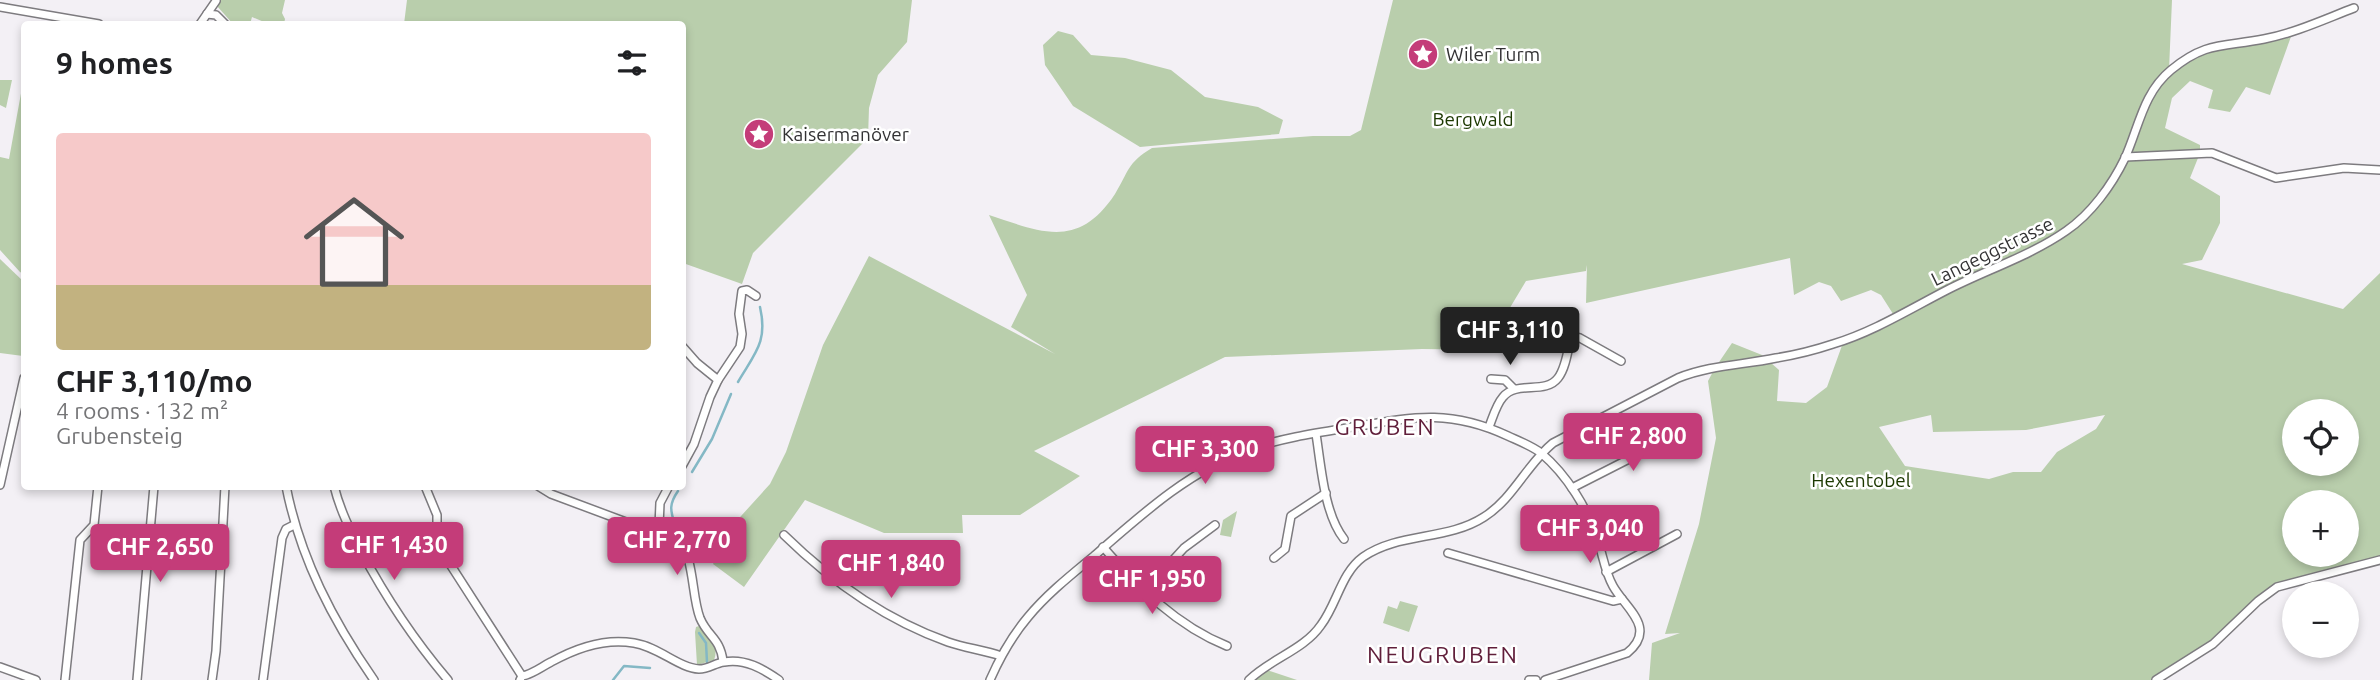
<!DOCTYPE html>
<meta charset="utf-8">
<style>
:root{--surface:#fff;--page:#f2f2f2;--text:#202124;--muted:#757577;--accent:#c43c79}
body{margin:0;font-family:Ubuntu,sans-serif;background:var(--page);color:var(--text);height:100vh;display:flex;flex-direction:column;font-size:26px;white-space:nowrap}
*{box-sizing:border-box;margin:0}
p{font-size:23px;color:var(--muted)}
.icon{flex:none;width:38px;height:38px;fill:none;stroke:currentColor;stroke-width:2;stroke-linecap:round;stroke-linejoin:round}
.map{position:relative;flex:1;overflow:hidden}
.sheet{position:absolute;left:21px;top:21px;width:665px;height:469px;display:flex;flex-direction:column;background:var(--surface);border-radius:7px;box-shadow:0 4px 10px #0003}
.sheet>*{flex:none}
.fabs{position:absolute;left:2282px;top:399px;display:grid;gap:14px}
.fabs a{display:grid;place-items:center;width:77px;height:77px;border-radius:50%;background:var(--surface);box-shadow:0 4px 10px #0003;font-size:35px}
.price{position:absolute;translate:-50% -60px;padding:0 16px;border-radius:7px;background:var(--accent);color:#fff;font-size:23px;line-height:46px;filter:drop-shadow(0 2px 4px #0008)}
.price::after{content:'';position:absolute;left:50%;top:42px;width:21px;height:16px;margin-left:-10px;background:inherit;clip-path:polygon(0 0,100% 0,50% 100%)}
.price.selected{background:#222;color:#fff}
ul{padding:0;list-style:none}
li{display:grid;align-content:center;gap:14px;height:371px;padding:0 35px}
li span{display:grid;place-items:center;height:217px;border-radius:7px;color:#555}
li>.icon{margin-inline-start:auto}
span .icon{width:126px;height:126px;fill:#fffc;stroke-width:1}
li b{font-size:30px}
h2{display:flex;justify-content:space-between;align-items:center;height:84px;padding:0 35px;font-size:30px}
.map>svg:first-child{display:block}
</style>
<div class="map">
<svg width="2380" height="680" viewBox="0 0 2380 680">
<rect width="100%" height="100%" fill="#f3f0f5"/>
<g fill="#b9ceac" fill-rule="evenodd">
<polygon points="219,0 285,0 282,13 285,19 284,24 264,22 252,17 250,24 233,24 217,6"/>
<polygon points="407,0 912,0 907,42 878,75 869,108 868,138 753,253 742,284 683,263 682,24 404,24"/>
<path d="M1393 0H2172L2169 70 2194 54 2293 31 2270 95 2246 87 2230 112 2208 108 2213 90 2190 81 2172 98 2165 128 2200 145V153L2190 178 2220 196V223L2202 260 2182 264 2343 309 2380 273V556L2284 584 2219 639 2156 680H1649L1652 643 1680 633 1665 634 1699 524 1716 438 1708 381 1715 368 1732 343 1762 355 1779 370 1777 401 1806 403 1827 387 1844 340 1895 317 1881 295 1871 290 1841 301 1831 286 1819 282 1794 295 1790 258 1586 303 1587 265 1586 271 1526 281 1508 311 1499 338 1492 350 1422 349 1225 357 1034 451 1080 476 1020 515H962L963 533H884L805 500 744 587 713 564 732 526 770 484 786 452 823 345 869 256 1055 354 1011 327 1027 295 989 215C1041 232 1078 250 1115 194 1129 171 1127 163 1152 148L1313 136H1350L1361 130ZM2294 411H2347V464H2294ZM1931 415 1933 432 2026 430 2105 415 2096 429 2057 452 2041 472H2013L1989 479 1905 466 1879 427ZM2294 502H2347V555H2294Z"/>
<polygon points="1058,31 1073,35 1091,55 1125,58 1171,70 1205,97 1258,107 1283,120 1279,134 1140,147 1073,106 1045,65 1043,45"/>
<polygon points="24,77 24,274 20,272 0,250 0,157 9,159"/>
<polygon points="0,80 12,80 6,108 0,105"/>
<polygon points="0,259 24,282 23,356 0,353"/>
<polygon points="1237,511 1231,537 1220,535 1223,520"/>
<polygon points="1400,601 1418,606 1409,632 1383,623 1388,606 1397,609"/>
<path d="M699 626C708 637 720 646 714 660L697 665 695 632 696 627Z"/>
<polygon points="1267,670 1297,680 1254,680 1262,671"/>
</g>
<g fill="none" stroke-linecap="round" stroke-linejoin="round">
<g stroke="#84b8c5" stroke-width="2.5">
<path d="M738 382C755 353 768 342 760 307"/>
<polyline points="692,472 712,439 731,394"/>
<path d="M675 525C670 510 669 504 678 491"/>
<polyline points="699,633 706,643 707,662"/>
<polyline points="613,680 624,666 650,668"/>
</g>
<g stroke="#7d7b7f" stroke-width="10">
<g id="street">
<polyline points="0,7 99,24"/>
<polyline points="207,14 216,15 225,24"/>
<polyline points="200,24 216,1"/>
<polyline points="2125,157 2212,153 2276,178 2344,168 2380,170"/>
<polyline points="1560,334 1580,338 1621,361"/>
<polyline points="682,346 697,363 718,380"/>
<polyline points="1491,379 1505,380 1514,389"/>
<path d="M1489 427C1493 417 1496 405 1503 397 1517 380 1545 395 1558 378 1566 368 1568 349 1571 336"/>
<path d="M1316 434C1321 465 1324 514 1344 539"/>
<polyline points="682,466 694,444 710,397 718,380 740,347 742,334 739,314 742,291 747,290 756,296"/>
<polyline points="0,485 24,378"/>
<path d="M286 486C300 558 333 621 374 680"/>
<path d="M334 486C340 510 350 530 361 551 386 598 414 640 448 680"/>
<polyline points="425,486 437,515 437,541 439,547 522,676"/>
<path d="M538 486 551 494 634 525 646 528 659 526C665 530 672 533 677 539 695 556 691 595 700 618 708 637 720 638 723 661"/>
<polyline points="1572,488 1682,432"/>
<polyline points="659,526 660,503 669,486"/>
<path d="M784 535C831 581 886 620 948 642 965 648 984 650 1001 656"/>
<path d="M1103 547C1138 587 1177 626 1227 646"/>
<polyline points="1448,553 1613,601 1622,599"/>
<polyline points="1274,558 1285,549 1291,516 1326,493"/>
<polyline points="1606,572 1677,534"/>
<polyline points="1142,589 1163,571 1184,548 1215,525"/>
<polyline points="0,667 36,680"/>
<polyline points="65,680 80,540 94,525 98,486"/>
<polyline points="137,680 154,486"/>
<polyline points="212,680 216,651 225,486"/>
<polyline points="263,680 282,538 286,529 294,525"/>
<path d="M520 680 522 676C533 674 541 667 551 662 576 648 606 638 634 643 659 647 679 668 699 669 709 669 715 663 724 662 745 658 763 669 779 680"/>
<path d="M990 680C1000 657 1012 636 1028 617 1047 594 1071 575 1094 556 1142 514 1189 471 1250 449 1285 437 1323 432 1359 426 1417 416 1452 410 1508 436 1519 441 1532 446 1541 453 1567 475 1588 509 1598 541 1603 556 1605 572 1613 586 1625 608 1658 628 1627 653L1545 680"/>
<path d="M1249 680C1270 659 1304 650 1321 625 1337 604 1341 573 1363 557 1399 532 1447 541 1484 517 1513 499 1527 464 1553 443L1678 378C1710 365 1743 365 1776 358 1795 355 1815 350 1833 344 1873 332 1910 309 1947 290 1986 270 2030 256 2066 231 2091 214 2112 185 2125 158 2139 127 2143 93 2171 70 2206 41 2224 47 2264 39 2295 33 2325 19 2354 8"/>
<polyline points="1529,680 1536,680"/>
<polyline points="2156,680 2213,644 2258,601 2277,587 2380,560"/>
</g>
</g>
<use href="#street" stroke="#fff" stroke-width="7"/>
</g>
<defs>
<g id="sight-disc" transform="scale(1.575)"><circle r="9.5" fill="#c43c79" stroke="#fff"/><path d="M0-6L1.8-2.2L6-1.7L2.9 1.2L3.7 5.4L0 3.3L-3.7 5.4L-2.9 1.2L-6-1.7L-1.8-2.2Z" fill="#fff"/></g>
</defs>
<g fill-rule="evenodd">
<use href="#sight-disc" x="1423" y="54"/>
<use href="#sight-disc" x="759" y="134"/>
</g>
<g text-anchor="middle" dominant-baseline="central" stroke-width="5" stroke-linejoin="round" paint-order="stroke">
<g font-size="19" fill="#333234" stroke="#fff" text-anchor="start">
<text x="1446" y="54">Wiler Turm</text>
<text x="782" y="134">Kaisermanöver</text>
</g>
<g font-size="19" fill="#1c3800" stroke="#fff">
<text x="1473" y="119">Bergwald</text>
<text x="1861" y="480">Hexentobel</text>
</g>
<g font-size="19" fill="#333234" stroke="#fff">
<text transform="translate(1992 251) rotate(-26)">Langeggstrasse</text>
</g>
<g font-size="23" letter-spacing="2" fill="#601e3a" stroke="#fff">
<text x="1385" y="426">GRUBEN</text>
<text x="1443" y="654">NEUGRUBEN</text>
</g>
</g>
</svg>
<div class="fabs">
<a><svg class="icon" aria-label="locate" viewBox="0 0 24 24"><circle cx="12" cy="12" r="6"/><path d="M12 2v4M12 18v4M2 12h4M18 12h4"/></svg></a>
<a>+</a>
<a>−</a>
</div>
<b class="price selected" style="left:1510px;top:367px">CHF 3,110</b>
<b class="price" style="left:1633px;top:473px">CHF 2,800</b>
<b class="price" style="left:1205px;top:486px">CHF 3,300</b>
<b class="price" style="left:1590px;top:565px">CHF 3,040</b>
<b class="price" style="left:677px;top:577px">CHF 2,770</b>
<b class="price" style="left:394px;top:582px">CHF 1,430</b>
<b class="price" style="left:160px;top:584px">CHF 2,650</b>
<b class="price" style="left:891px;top:600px">CHF 1,840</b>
<b class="price" style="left:1152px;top:616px">CHF 1,950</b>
<section class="sheet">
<h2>9 homes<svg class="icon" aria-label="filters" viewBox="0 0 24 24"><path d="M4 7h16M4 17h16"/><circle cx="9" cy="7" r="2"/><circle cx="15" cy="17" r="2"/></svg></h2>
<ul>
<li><span style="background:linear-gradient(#f6c9c9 70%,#c2b280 0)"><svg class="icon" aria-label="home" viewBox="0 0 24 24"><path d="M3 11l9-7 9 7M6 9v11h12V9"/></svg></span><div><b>CHF 3,110/mo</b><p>4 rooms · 132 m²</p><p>Grubensteig</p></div></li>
</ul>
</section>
</div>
